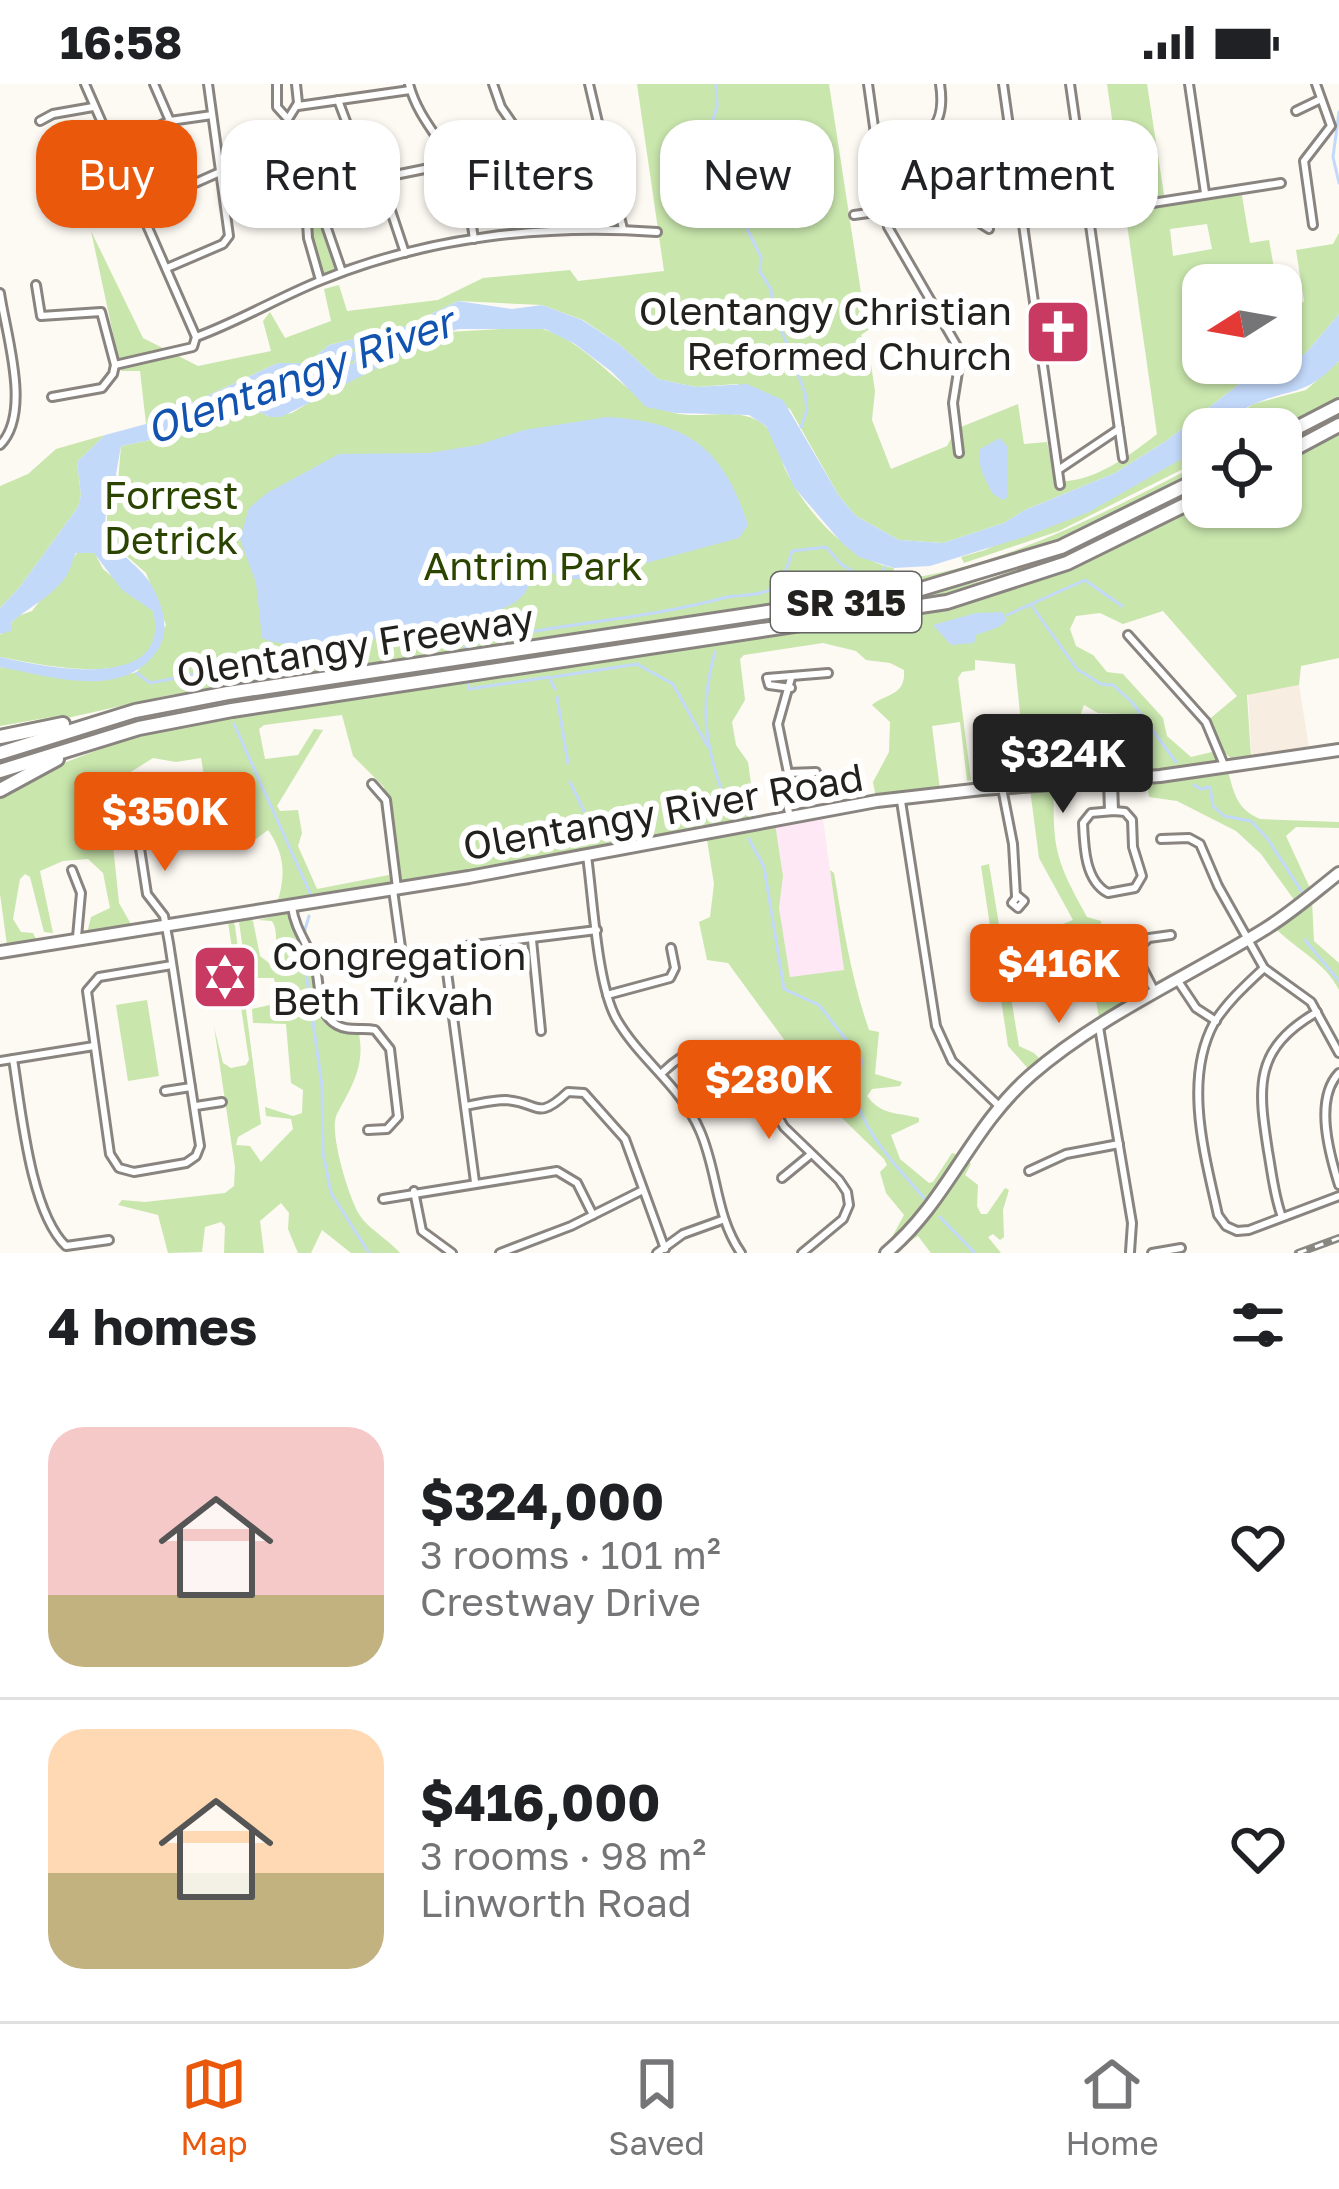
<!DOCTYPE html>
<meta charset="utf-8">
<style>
:root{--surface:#fff;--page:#f2f2f2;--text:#202124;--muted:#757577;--line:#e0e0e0;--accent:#ea580c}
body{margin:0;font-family:"Golos Text",sans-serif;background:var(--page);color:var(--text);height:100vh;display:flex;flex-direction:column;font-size:45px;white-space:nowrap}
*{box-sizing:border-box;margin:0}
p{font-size:39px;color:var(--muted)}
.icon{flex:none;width:66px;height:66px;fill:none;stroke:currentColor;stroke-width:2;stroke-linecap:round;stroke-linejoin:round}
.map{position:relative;height:1169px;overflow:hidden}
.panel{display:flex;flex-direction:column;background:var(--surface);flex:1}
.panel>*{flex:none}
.hud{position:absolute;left:36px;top:36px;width:1269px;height:108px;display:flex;gap:24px}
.needle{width:78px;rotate:259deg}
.buttons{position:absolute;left:1182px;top:180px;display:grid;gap:24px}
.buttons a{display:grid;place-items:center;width:120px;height:120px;border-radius:24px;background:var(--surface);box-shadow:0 3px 9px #0004;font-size:60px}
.price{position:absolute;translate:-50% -102px;padding:0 27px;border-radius:12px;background:var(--accent);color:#fff;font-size:39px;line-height:78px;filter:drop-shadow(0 3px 6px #0008)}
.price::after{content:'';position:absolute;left:50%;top:72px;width:36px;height:27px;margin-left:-18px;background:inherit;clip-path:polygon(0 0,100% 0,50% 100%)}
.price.on{background:#222;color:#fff}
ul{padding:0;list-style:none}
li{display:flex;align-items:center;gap:36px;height:300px;padding:0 48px}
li+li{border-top:3px solid var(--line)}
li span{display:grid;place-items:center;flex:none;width:336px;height:240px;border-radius:36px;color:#555}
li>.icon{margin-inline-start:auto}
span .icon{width:144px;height:144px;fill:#fffc;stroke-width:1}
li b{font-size:51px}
h2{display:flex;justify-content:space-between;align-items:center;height:144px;padding:0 48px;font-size:51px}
.pill{padding:0 42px;border-radius:36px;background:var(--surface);box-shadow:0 3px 9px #0004;font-size:42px;line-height:108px}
.pill.on{background:var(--accent);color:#fff}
.status{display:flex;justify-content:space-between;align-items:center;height:84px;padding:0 60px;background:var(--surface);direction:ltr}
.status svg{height:33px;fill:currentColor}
.tab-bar{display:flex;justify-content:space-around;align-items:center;height:168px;border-top:3px solid var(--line);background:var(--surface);font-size:33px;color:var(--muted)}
.tab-bar a{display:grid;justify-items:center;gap:6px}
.tab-bar .on{color:var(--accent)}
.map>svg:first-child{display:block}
</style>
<div class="status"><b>16:58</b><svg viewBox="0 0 49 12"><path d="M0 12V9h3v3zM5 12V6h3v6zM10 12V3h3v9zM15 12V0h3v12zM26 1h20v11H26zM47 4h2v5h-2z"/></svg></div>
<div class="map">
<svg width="1339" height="1169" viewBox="0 0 1339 1169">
<rect width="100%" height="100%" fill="#fdf9f3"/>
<polygon fill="#f7eee1" points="1299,601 1310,670 1252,680 1248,610"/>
<polygon fill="#ffe8f5" points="822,728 844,887 790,894 779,824 783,791 775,739"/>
<g fill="#c9e6ad" fill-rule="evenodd">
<path d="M637 0H829L864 228 871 244 861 251 870 274 875 307 872 336 891 385 947 362 956 345 1018 320 1024 360 1047 358 1056 397C1092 400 1129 372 1157 350L1107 0H1147L1165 117 1241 106 1250 159 1269 156 1277 201H1203V279H1280L1261 283 1166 357 1115 389 1025 426 1004 439 943 459 899 456 856 432 839 412 790 325 737 300 696 303 658 295 619 260 583 236 542 221 458 217 404 243 329 261 307 279H278L146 340 140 287H121L91 147 143 254 198 282 271 267 263 237 270 228 285 254 331 237 324 205 339 201 347 227 438 216 483 194 570 186 578 197 664 187ZM1207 140 1212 165 1173 172 1170 145Z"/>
<polygon points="304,104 323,133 342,188 320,196 308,154"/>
<polygon points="1339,149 1339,230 1305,270 1281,279 1281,218 1286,223 1296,223 1304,217 1296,166 1333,160"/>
<path d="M534 243C591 254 619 314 674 329 703 336 738 321 763 340 778 352 779 373 787 389 807 429 849 476 894 484L891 497C1003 484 1104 429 1203 378V386C1135 421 1068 458 994 481 907 508 814 517 723 531L725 542 916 513 989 495 1085 460 1203 400V405L1065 473 967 506 909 519 726 547 729 558C804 547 882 540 957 522 1044 500 1124 460 1203 419V423H1281V378L1339 348V574L1301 582 1299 601 1247 611 1251 673 1232 675 1218 664 1206 638 1237 612 1163 527 1123 540 1100 529 1076 532 1070 545 1076 562 1093 571 1107 588 1123 590 1163 634 1167 652 1191 673 1212 668 1219 680 1131 687 1124 630 1098 629 1084 621 1071 657 1072 695 1027 698 1015 580 975 576V586L962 588 958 594 971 696 967 697 960 638 932 642 940 706 876 714 873 698 889 668 890 638 872 621C886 609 906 612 904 586L890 579 866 576 856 567 823 559 744 571 740 575 745 616 732 638 736 661 748 678 756 736 397 805 384 703 353 672 342 631 264 641 259 645 265 675 298 671 314 645 323 646 277 722 280 727 298 726 302 749 298 762 317 805 389 791 393 801 277 819C286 792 285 770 268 746L244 764 233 697 181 703 179 699 204 692 201 674 176 678 153 674 107 703 119 819 132 842 87 849 91 833 110 824 103 789 88 775 63 777 40 787 53 849 44 848 30 793 25 790 20 795 13 835 21 848 33 849 38 859 7 861 0 810V709C81 666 163 642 254 628 294 622 335 619 373 610L371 588 254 605 252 598 170 611 0 649V644L57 632 0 642V583L100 597 137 588 166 541 146 489 113 460 107 447V423L118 398 121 362 165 353 196 339 211 337 217 325 241 319 270 333 292 329 321 311 448 248Z"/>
<path d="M366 263 352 281C317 281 299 310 269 319L256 308 261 299 347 265Z"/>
<polygon points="1339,277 1339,316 1281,345 1220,345 1253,320 1306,306"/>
<polygon points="105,351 77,378 81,411 78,423 19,504 0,524 0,402 28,390 56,365"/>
<polygon points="1203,360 1203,375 1059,447 964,479 961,473 985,466 1192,369"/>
<path d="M86 467 94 468 103 485 154 528C172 612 44 581 0 573V551L18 532 32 527 77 469Z"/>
<path d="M1228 687C1234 710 1237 725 1260 735L1339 738V744L1296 743 1286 752 1309 802 1310 807 1295 817 1261 770 1236 747 1177 717 1149 713 1147 696Z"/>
<path d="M1054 704C1052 766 1057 779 1087 833L1101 837 1103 868 1129 921 1100 939 1089 879 1054 880 1077 868 1058 847V842L1073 836 1039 774 1030 705Z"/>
<path d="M775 739 783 792 779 824 790 893 844 886 830 786 834 789C843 843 852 897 869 946L879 948 875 990 902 998 900 1002 872 1005 867 1012C882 1032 897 1028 919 1034V1038L891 1051 900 1075 929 1099 933 1098 952 1069 956 1070 938 1111 896 1157 892 1153 904 1131 886 1109 880 1088 887 1081 884 1075 840 1032 728 879 707 876 699 838 710 833 714 800 707 756Z"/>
<polygon points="989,780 1019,962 1034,969 1043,978 1031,988 1008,962 981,782"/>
<path d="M1312 817 1314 857 1339 879V906C1325 878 1297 866 1275 844Z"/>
<path d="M287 829 312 881 319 928 325 939 333 945 359 950C365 982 352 1002 337 1030 328 1046 349 1114 359 1130 366 1143 389 1156 400 1169H351L322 1146 311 1169H298L288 1145 289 1129 281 1119 260 1137 264 1169H224L225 1142 221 1138 205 1143 202 1168 168 1169 158 1131 118 1121 122 1116 145 1118 225 1109 234 1102 235 1083 214 943 223 979 231 984 246 981 249 976 228 838 233 837 235 842 261 1040 238 1053 236 1061 250 1062 261 1078 293 1045 291 1035 266 1032 265 1023 293 1032 302 1029 303 1006 291 999 286 940 253 939 252 925 279 919 274 894H247L239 838 250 834 253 837 260 872 269 879C276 870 279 847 272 837L258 836Z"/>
<polygon points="147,916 159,992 128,997 116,921"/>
<polygon points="967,1076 971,1080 965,1091 978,1101 977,1122 981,1130 987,1130 1005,1104 1009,1106 1003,1126 1004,1153 1000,1156 993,1150 988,1153 1001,1169 931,1169 918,1152 903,1162 942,1116"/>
</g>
<g fill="#c3d9fa" fill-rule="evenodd">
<path d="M458 217 512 225 542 221 582 236 619 260 658 295 696 303 747 300 783 316 839 412 856 432 899 456 943 459 1004 439 1025 426 1115 389 1166 357 1261 283 1305 270 1339 230V277C1305 313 1294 303 1254 320 1233 329 1226 345 1203 345V360L1192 369 1089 428 1024 453 930 482 894 484 859 473 842 459 794 403 766 342 749 331 675 329 646 323 612 288 575 260 545 245H459L448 248 281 333H270L241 319 217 325 210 348 195 339 165 353 121 362 116 390 119 407C109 419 102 431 107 449 113 468 144 483 154 506 164 525 170 548 157 567 122 617 50 592 0 583V573C43 583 173 610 153 527L122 506 94 469H76C73 474 72 481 69 487 58 510 28 523 11 539V547L0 550V524L19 504 78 423 81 411 77 378 105 351 146 340 278 279H307L329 261 404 243ZM366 264 353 280C316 281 300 310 268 319L257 308 261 299 310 286 347 265Z"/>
<path d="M607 333C686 338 723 362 748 441L739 454 587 495H562L542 483C530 494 529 510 514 519 478 541 300 575 262 554L256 499 240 455 249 424 267 409 339 370 429 369 478 361 524 346Z"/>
<path d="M1000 354 1008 363V413L1003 416 993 410C986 397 976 380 980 365Z"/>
<polygon points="1002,528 1007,536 999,543 976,551 974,559 951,561 933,541 976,529"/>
</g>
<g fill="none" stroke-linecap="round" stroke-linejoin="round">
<g stroke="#c3d9fa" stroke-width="3">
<polyline points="716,0 717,23 708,51 715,74 726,86 734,118 761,173 760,188 771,205 773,223 805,309 807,326 801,343"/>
<polyline points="1339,28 1333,73 1339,99"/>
<polyline points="1032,522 1077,585 1101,600 1113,601 1132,618 1176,678"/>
<polyline points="1007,531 1085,496 1122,522"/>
<path d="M464 568 466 562C551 539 639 537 723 514 737 510 757 513 769 506 784 497 788 482 792 467L826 463 841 480 862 493 881 490 885 483"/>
<path d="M715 568C696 635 709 669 730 732"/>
<polyline points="137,589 150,599 223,585 322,575"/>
<polyline points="553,593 637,580 673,600 707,661"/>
<polyline points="467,595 469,605 549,593 555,605"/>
<polyline points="557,613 568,679"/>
<polyline points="234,640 311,811"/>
<polyline points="570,698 584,727"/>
<polyline points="1194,701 1201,705 1210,703 1213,722 1224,732 1251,737 1267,754 1302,808"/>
<path d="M749 755 764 783 784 905 819 921 862 976C860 988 856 1002 857 1014 862 1048 904 1091 926 1116"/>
<polyline points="304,849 309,832"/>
<polyline points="1305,856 1339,897"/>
<polyline points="302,860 322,1002 323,1069 331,1109 369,1169"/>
<polyline points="940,1133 975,1169"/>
</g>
<polyline stroke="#c3d9fa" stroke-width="8" points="251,306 309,291 373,264"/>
<g stroke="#89847f" stroke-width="12">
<g id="minor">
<polyline points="85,0 196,253"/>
<polyline points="154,0 170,37"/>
<polyline points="277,0 277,23 287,34"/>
<polyline points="296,0 298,19 288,35 287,69 323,133 342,188"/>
<path d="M409 0C417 31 437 51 453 78 466 102 470 128 474 155"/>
<polyline points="493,0 501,23 532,68"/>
<polyline points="589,0 623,145"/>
<polyline points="868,0 888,143 961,269 953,319 959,369"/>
<polyline points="1003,0 1060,401"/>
<polyline points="1070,0 1123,374"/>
<polyline points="1189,0 1205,109"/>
<polyline points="338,16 353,56 380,94 405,169"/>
<polyline points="298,22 410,6"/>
<polyline points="1296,27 1321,15"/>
<polyline points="40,37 53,30 93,23"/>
<polyline points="113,62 170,37 212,31"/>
<path d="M877 62C920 56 948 52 940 0"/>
<polyline points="380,94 474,75 606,66"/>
<polyline points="305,107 308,154 320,196"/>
<polyline points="53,108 126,95"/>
<polyline points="139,124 220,88"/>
<polyline points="854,131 946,118 989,145"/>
<polyline points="1024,139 1281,99"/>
<polyline points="1313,141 1304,77 1331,42 1316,0"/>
<polyline points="167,184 223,160 229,152 208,0"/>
<polyline points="36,201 41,232 101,228 115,281"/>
<path d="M0 209C6 251 32 329 0 361"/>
<path d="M196 253C240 237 279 213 322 196 427 153 544 140 657 148"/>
<polyline points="115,281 193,263 196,253"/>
<polyline points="52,313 102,304 113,290 115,281"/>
<polyline points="1058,386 1119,345"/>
<polyline points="1128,551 1206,638 1224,681"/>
<polyline points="791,604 769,601 767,594 828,589"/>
<polyline points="788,689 816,688"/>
<polyline points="1113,696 1114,727"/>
<polyline points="1108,697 1109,727"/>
<polyline points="372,700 386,716 397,804"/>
<polyline points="1002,704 1013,760 1016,812"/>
<polyline points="901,717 936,942 952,977 999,1022"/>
<polyline points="151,719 139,731 137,745 147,810 164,832 169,859 200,1062 196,1072 186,1079 134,1088 119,1084 110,1070 87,907 99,893 172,881"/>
<path d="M1114 727 1125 728 1132 736 1133 763 1142 792 1135 804 1108 809C1085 797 1084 763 1083 739L1091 729Z"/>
<polyline points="790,733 786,716 788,689 778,640 791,594"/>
<polyline points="1161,755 1189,754 1200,760 1218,802 1264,884 1311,918 1339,969"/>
<path d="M587 772C593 814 597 902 617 936 641 977 681 1002 700 1047 718 1088 715 1131 741 1169"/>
<polyline points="72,786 81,809 77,853"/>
<polyline points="393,806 404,885 400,899"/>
<polygon points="1018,812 1024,817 1018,824 1012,819"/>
<path d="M292 823C295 845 306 857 314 878 322 899 314 928 337 941 349 948 363 943 375 946L390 965 398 1033 387 1045 368 1046"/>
<polyline points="532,856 541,947"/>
<path d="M1264 884C1246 901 1227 918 1214 939 1183 996 1205 1072 1218 1131L1226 1142 1237 1147 1249 1146 1339 1112"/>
<polyline points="1178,897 1196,924 1216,937"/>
<polyline points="1155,908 1142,883 1140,862 1149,854 1171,851"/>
<polyline points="607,911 670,894 675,884 671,864"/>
<polyline points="1099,943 1132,1139 1130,1168"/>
<path d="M13 975C21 1024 30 1128 66 1162L109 1156"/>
<polyline points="0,977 94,962"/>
<path d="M663 988C686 966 712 952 742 971L784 1043 839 1096 847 1108 849 1121 843 1135 802 1169"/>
<path d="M1339 989C1314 1015 1329 1069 1339 1101"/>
<polyline points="165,1007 191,1003"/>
<polyline points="196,1022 222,1018"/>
<path d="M465 1022C478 1020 492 1016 505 1016 539 1017 535 1039 568 1008L584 1009 625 1055 665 1165"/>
<polyline points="1029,1087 1066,1070 1119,1060"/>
<polyline points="782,1094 810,1071"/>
<polyline points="475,1098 445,873 458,863 597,846"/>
<polyline points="414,1107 422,1147 452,1169"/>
<polyline points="383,1115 557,1087 577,1099 593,1131"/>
<path d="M1282 1133C1274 1112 1272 1089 1268 1067 1258 1003 1253 965 1317 928"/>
<polyline points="500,1169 571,1142 643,1106"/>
<polyline points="657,1169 683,1150 722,1136"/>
<polyline points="1152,1169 1181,1164"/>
</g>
</g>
<g stroke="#89847f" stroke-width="16">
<g id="major">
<polyline points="0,868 469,793 877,717 982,705 1160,692 1339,666"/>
<path d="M886 1169C949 1116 969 1045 1031 991 1100 931 1188 893 1265 845 1291 829 1315 808 1339 789"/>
</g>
</g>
<g stroke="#89847f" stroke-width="18">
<g id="highway">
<polyline points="1281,352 1339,322"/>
<polyline points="1281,372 1339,341"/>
<polyline points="0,653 63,640"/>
<polyline points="0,669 135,627 228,609 921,505 1061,463 1203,393"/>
<polyline points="0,687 139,644 232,626 947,518 1067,479 1203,412"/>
<polyline points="0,706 57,675"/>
</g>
</g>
<use href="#minor" stroke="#fff" stroke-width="6"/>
<use href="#major" stroke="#fff" stroke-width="10"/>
<use href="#highway" stroke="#fff" stroke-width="12"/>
<g stroke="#898782" stroke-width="8">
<polyline id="rail" points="1298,1169 1339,1154"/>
</g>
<use href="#rail" stroke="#fff" stroke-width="3" stroke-dasharray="9" stroke-linecap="butt"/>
</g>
<defs>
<g id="church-square" transform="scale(3.45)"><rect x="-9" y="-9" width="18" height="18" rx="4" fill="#c93a62" stroke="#fff"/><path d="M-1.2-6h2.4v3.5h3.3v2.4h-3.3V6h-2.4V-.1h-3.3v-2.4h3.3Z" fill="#fff"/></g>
<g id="synagogue-square" transform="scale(3.45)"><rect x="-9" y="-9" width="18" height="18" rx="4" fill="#c93a62" stroke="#fff"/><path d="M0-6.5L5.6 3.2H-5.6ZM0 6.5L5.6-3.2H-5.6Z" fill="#fff"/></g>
</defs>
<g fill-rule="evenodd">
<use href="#church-square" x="1058" y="248"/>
<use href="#synagogue-square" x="225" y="893"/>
</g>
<g text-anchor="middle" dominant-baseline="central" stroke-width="12" stroke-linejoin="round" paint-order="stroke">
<rect fill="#fff" stroke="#646462" stroke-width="3" x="771" y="488" width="150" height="60" rx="9"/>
<g font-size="36" font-weight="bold" fill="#22211e">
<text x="846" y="518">SR 315</text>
</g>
<g font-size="39" fill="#22211e" stroke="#fff" text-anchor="end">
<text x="1012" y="226">Olentangy Christian<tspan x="1012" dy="45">Reformed Church</tspan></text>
<text x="272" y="871" text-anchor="start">Congregation<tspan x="272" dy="45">Beth Tikvah</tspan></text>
</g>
<g font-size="39" fill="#2b4501" stroke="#fff">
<text x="171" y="410">Forrest<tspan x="171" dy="45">Detrick</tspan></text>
<text x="533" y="481">Antrim Park</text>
</g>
<g font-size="39" fill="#22211e" stroke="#fff">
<text transform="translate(355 561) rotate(-9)">Olentangy Freeway</text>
<text transform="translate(663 727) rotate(-10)">Olentangy River Road</text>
</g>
<g font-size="42" font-style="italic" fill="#1153ae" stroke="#fff">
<text transform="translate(299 291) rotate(-20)">Olentangy River</text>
</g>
</g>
</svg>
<div class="buttons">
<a><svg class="needle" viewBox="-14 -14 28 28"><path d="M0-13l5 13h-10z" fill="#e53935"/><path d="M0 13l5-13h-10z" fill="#757577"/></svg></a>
<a><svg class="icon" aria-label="locate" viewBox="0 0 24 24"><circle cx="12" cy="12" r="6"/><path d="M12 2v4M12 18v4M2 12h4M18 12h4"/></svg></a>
</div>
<b class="price on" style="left:1063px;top:732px">$324K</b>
<b class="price" style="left:165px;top:790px">$350K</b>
<b class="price" style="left:1059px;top:942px">$416K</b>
<b class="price" style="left:769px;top:1058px">$280K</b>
<div class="hud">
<a class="pill on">Buy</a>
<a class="pill">Rent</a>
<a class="pill">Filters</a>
<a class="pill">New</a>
<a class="pill">Apartment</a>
</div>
</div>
<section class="panel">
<h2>4 homes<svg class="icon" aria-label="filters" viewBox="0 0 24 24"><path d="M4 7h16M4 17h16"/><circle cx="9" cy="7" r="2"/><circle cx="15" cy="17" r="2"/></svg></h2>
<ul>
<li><span style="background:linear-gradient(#f6c9c9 70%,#c2b280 0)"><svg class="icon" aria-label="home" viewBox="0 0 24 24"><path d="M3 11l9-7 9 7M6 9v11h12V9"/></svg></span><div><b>$324,000</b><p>3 rooms · 101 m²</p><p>Crestway Drive</p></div><svg class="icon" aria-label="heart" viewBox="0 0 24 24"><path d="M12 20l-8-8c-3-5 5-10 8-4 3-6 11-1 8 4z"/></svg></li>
<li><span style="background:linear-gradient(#ffd9b3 60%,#c2b280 0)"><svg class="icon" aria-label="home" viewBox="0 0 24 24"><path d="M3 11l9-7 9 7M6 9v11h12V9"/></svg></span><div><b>$416,000</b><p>3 rooms · 98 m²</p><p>Linworth Road</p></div><svg class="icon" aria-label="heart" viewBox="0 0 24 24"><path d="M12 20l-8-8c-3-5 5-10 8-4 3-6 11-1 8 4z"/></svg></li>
</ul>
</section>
<nav class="tab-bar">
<a class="on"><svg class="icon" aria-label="map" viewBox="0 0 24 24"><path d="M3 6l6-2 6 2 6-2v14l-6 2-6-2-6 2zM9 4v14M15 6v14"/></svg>Map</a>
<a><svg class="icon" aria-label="saved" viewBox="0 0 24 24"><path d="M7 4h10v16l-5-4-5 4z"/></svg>Saved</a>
<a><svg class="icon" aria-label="home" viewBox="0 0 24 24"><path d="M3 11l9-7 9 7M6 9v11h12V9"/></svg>Home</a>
</nav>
